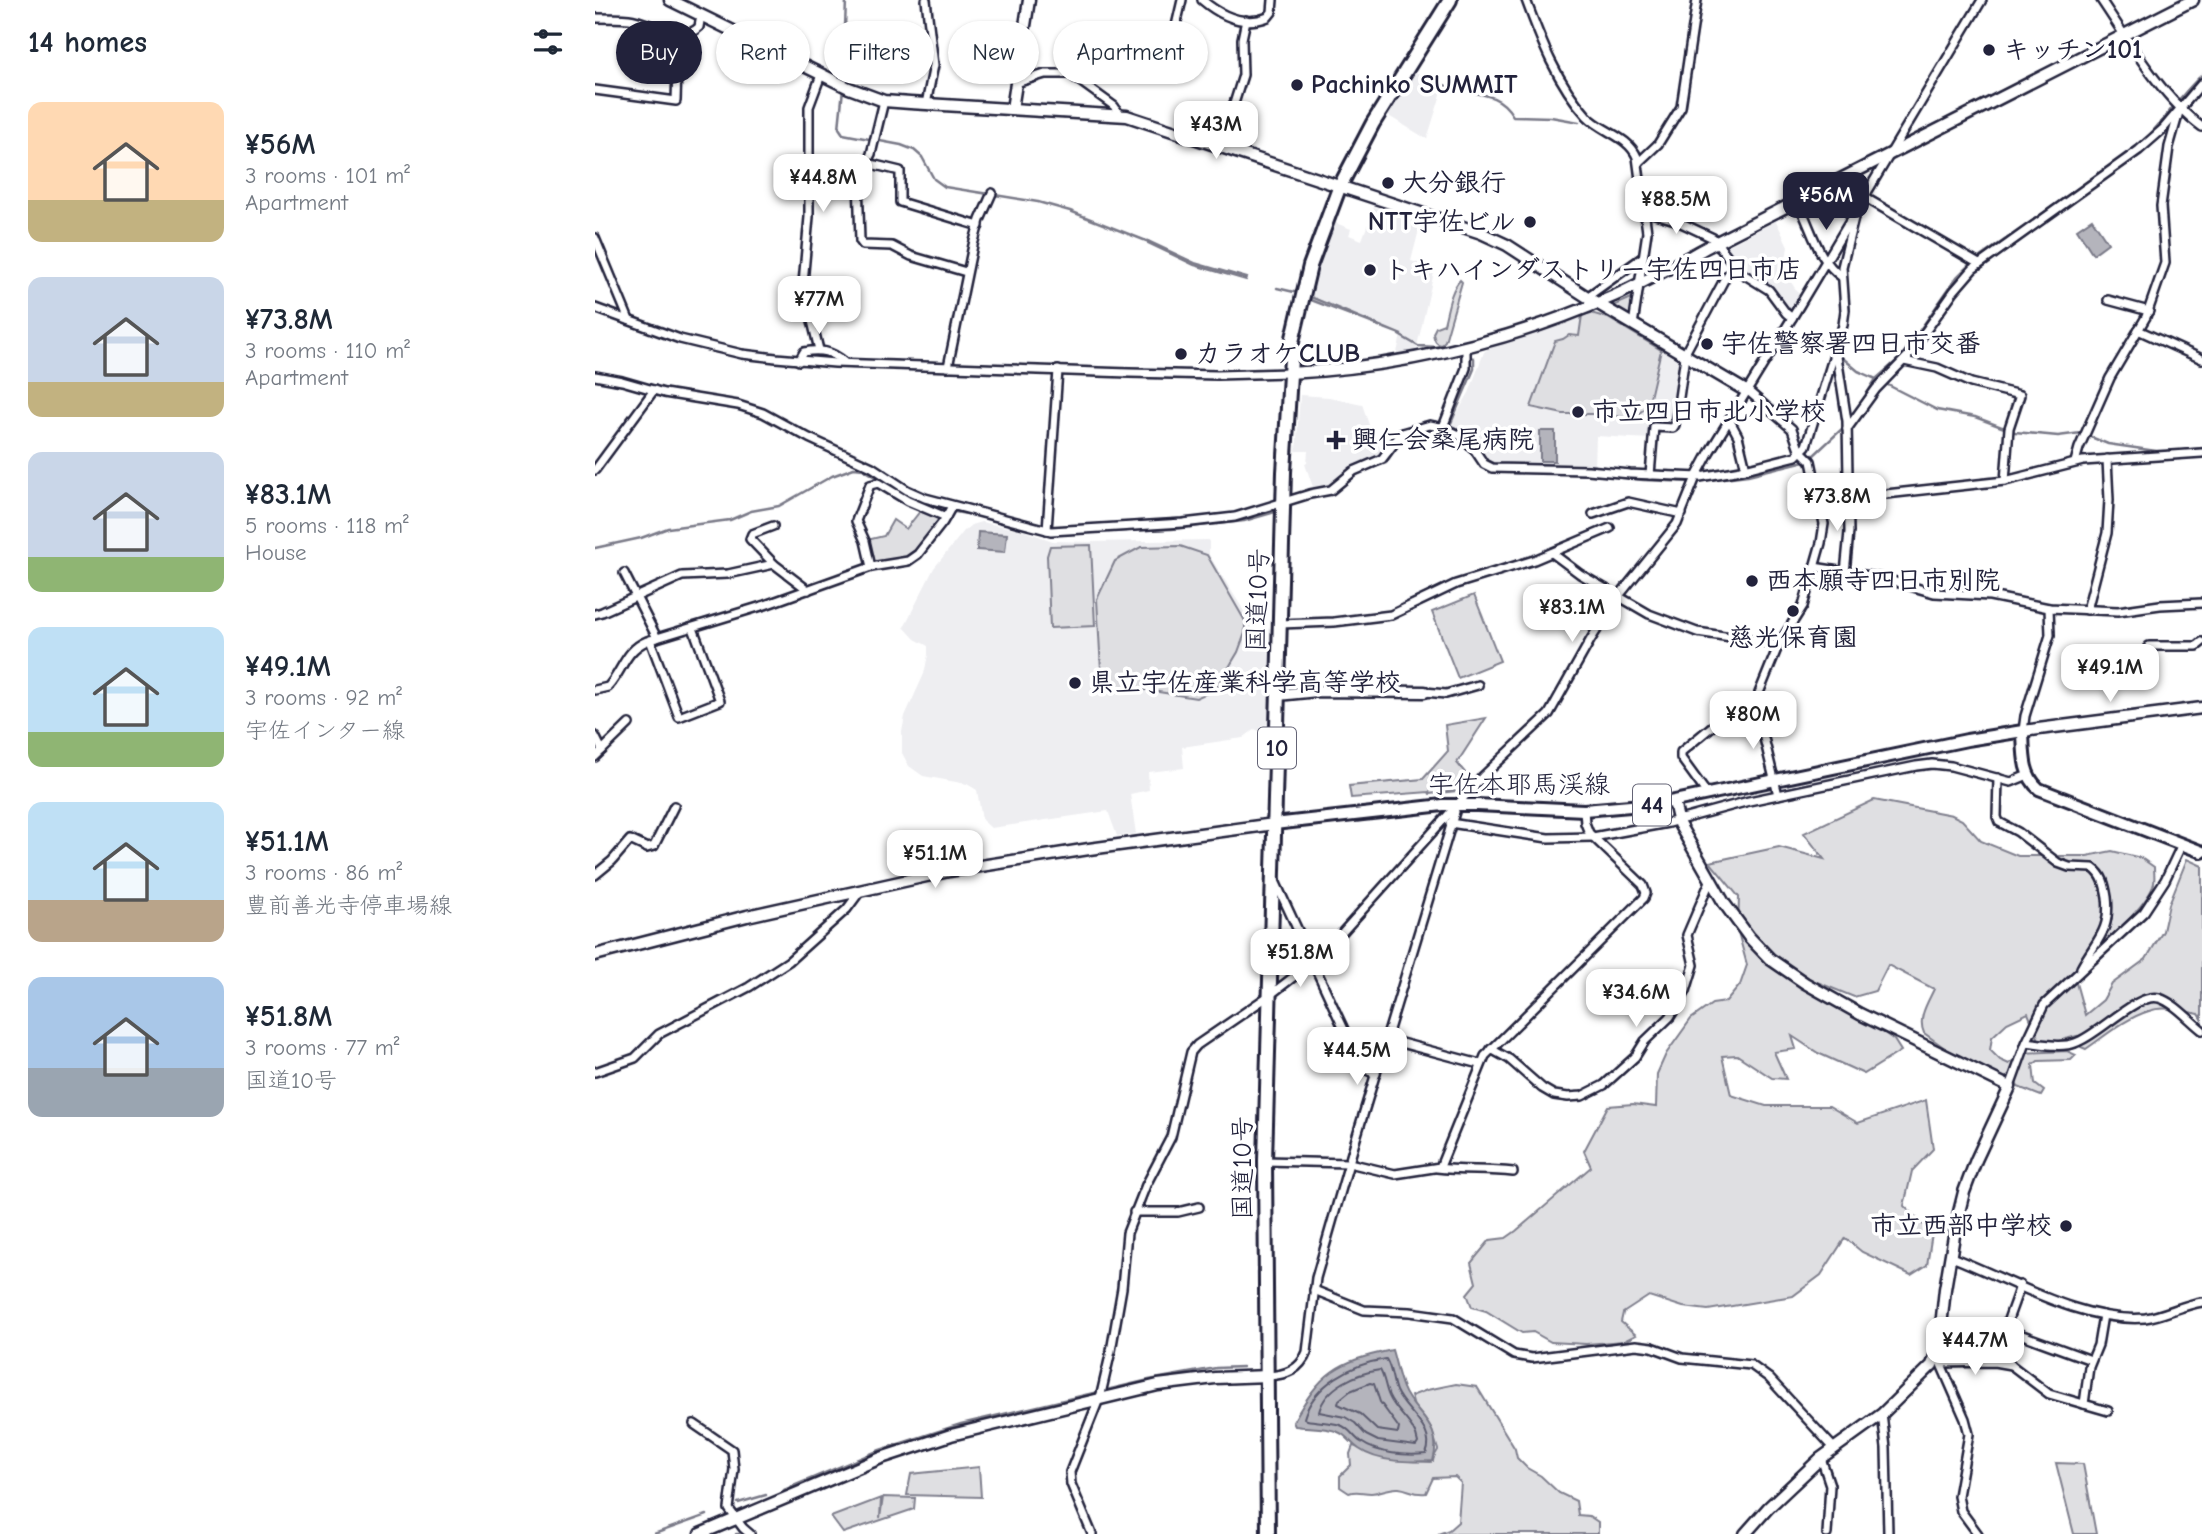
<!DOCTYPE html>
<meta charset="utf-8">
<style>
:root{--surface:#fff;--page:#f2f2f3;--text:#1f2937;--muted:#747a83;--accent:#22223b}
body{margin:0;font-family:"Comic Neue","Klee One",sans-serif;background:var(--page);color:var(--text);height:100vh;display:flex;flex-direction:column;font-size:26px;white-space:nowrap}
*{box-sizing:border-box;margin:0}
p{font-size:23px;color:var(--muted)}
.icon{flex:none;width:38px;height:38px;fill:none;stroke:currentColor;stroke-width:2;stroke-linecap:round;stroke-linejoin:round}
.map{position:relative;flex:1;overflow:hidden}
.side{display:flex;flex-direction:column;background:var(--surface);width:595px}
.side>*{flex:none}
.top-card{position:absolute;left:21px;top:21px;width:665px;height:63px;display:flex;gap:14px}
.price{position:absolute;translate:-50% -60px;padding:0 16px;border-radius:14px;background:#fff;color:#222;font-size:23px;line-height:46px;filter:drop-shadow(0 2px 4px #0008)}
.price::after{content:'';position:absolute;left:50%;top:42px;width:21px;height:16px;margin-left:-10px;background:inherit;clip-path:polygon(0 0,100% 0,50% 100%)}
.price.current{background:var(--accent);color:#fff}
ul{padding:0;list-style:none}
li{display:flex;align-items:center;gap:21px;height:175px;padding:0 28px}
li span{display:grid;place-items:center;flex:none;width:196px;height:140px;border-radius:14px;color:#555}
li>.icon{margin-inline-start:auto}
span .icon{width:84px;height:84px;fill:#fffc;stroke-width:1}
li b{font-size:30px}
h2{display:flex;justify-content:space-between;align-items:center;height:84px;padding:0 28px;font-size:30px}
.tag{padding:0 24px;border-radius:32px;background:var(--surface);box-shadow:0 2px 5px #0004;font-size:24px;line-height:63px}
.tag.current{background:var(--accent);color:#fff}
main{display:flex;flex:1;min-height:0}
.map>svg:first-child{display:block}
</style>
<main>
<section class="side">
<h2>14 homes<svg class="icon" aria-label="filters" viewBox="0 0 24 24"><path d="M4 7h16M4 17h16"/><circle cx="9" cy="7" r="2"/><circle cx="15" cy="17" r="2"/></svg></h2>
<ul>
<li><span style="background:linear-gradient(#ffd9b3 70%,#c2b280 0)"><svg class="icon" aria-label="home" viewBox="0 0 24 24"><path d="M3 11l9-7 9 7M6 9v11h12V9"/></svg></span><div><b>¥56M</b><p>3 rooms · 101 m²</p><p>Apartment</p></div></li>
<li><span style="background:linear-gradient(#c9d6e8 75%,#c2b280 0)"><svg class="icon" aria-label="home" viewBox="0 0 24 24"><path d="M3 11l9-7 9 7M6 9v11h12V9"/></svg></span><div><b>¥73.8M</b><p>3 rooms · 110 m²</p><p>Apartment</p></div></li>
<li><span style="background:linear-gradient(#c9d6e8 75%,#8fb573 0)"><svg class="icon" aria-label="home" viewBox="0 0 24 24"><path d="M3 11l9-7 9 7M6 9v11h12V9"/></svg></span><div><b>¥83.1M</b><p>5 rooms · 118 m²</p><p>House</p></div></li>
<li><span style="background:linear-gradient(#bfe0f5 75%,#8fb573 0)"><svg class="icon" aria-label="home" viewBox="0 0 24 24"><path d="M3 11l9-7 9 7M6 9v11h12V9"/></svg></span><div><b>¥49.1M</b><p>3 rooms · 92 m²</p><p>宇佐インター線</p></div></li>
<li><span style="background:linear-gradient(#bfe0f5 70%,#b9a48a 0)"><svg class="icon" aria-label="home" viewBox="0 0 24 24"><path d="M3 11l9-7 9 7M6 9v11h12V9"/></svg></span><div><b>¥51.1M</b><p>3 rooms · 86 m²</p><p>豊前善光寺停車場線</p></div></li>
<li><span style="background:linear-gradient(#a9c7e8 65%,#9aa5b1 0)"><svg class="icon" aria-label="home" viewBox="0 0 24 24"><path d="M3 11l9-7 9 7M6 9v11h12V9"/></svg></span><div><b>¥51.8M</b><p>3 rooms · 77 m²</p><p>国道10号</p></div></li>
</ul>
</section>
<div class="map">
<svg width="1607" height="1534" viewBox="0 0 1607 1534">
<rect width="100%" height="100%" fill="#fff"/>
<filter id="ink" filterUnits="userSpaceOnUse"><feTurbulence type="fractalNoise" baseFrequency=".0143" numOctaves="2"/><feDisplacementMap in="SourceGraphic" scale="14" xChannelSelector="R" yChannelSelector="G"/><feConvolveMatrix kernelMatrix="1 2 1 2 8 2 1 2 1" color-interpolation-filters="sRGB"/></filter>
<g filter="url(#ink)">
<g fill="#eeeef1">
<polygon points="819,71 848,88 832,139 792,115"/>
<polygon points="779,207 826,222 816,261 840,268 820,355 801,357 806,335 716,297 725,258 738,222 756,229 754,235 767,240"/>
<polygon points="1181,221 1193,246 1192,254 1185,265 1205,296 1194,314 1148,269 1131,247"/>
<polygon points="991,313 1013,318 1086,362 1079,425 1057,424 1055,439 1001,436 1000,468 899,466 877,443 856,429 858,420 874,393 889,352 893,349"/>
<polygon points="705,395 734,397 767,404 778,437 789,452 783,459 758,467 733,486 719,490 710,464 712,463 713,451 701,451"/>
<polygon points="386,522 426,530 458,541 493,542 614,540 614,555 661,630 677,628 674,736 660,729 648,738 641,739 587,747 589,768 553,772 554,790 535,794 541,834 522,836 513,811 396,828 387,820 382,790 372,784 328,776 314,766 307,753 307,732 310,716 329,674 333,655 333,646 320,639 309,627 339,568 369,531 376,525"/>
</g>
<g fill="#dfdfe2" stroke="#80808e" stroke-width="2">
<path d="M865 280 867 282 850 341 846 345C840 344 839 339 838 333L841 327 849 324C853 309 855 291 865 280Z"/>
<polygon points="1041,296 1037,321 1016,307"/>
<polygon points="996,313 1013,318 1066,350 1053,406 1038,418 1001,414 968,414 936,407 960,341 968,339 974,335 984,336 987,315"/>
<polygon points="326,510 345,519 346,522 316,555 305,559 278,563 272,540 289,536 298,520 311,529"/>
<polygon points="496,545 500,626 455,628 452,556 455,546"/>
<polygon points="585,546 612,555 650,621 650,633 643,652 621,689 601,698 514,684 506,670 502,599 520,561 546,547"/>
<polygon points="879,595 905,661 863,678 837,612"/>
<polygon points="891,718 862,763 877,781 862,791 835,794 834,792 756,798 754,786 828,779 853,751 850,725"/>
<path d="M1279 800 1357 815 1367 820 1386 841 1423 856H1492L1517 851 1546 858 1559 867C1559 872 1560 878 1559 883 1554 907 1497 953 1478 972L1490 1015 1508 1000 1517 984 1551 959 1568 931 1574 904 1592 859 1607 866V1019L1604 1014C1588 1011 1569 1005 1554 1011 1531 1018 1510 1036 1491 1049L1486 1047 1482 1036 1459 1042 1444 1040 1433 1013 1412 1023 1397 1037 1395 1050 1405 1060 1414 1064 1427 1053 1472 1051 1481 1055 1476 1060 1443 1061 1438 1065 1440 1084 1449 1091 1446 1096 1423 1087 1417 1075 1410 1078 1372 1064 1329 1033C1322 1018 1333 1002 1339 989L1293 965 1280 991 1259 997 1217 980 1299 1040 1306 1051 1269 1074 1223 1053 1197 1036 1201 1049 1179 1052 1191 1079 1177 1078 1142 1055 1127 1056 1136 1095 1171 1106H1234L1263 1123 1331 1100 1338 1149 1317 1171 1309 1206 1337 1233 1332 1265 1316 1275 1267 1252 1250 1238 1226 1275 1198 1296 1113 1310 1088 1307 1054 1296 1028 1313 1026 1322 1041 1335 1029 1341 991 1344 956 1342 938 1332 927 1333 891 1311 877 1307 872 1294 881 1283 876 1263 895 1240 911 1238 921 1231 996 1167 989 1151 1013 1106 1038 1104 1061 1107 1062 1074 1071 1054 1096 1019 1117 1004 1131 1002 1145 985 1152 965 1143 932 1144 897 1115 862 1184 847 1229 859 1209 833Z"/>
<path d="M861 1384 882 1387 920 1449 922 1458 932 1468 946 1476 964 1493 981 1501 983 1515 994 1516 1003 1522V1534H843L854 1530 863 1522 866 1483 860 1477 838 1478 831 1493C820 1495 814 1489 804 1488 794 1487 785 1493 776 1493 767 1493 762 1490 754 1493L745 1487V1476L756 1465 755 1454 758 1446 814 1461 836 1462 843 1450 838 1434 819 1407 816 1396 832 1390Z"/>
<polygon points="1461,1463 1488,1464 1501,1534 1479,1534"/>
<polygon points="384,1467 386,1497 312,1495 316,1474"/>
<polygon points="288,1497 320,1498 319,1509 248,1533 236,1517 286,1498 285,1518"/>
</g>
<g fill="#b4b4bc" stroke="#7a7a88" stroke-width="2">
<polygon points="1497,219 1513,243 1498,254 1482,229"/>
<polygon points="553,241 600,263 652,278 651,280 599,265 553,243"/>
<polygon points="716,297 807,335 715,300"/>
<rect x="945" y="431" width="15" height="30"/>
<polygon points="383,532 412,534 410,552 382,550"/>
<path d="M797 1350C801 1363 803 1376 808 1388 818 1415 849 1423 838 1461 815 1462 784 1463 764 1449 756 1444 752 1435 743 1432 731 1427 714 1428 700 1426L698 1422C726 1372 741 1362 797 1350Z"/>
</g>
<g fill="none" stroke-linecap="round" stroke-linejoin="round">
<g stroke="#5c5c6f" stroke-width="2">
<path d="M791 1359C797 1369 797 1381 801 1391 810 1412 842 1429 831 1454 811 1456 783 1454 766 1442 758 1437 755 1428 745 1425 735 1422 722 1422 712 1420L709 1418C719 1384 757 1364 791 1359Z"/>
<path d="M785 1370C790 1378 790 1388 794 1396 802 1414 820 1423 823 1443L821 1446 783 1441 771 1435 760 1423 750 1417 724 1412C730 1387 762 1373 785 1370Z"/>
<polygon points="775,1383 779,1384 785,1402 804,1428 803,1433 782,1430 765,1414 743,1404 744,1400 755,1391"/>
</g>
<g stroke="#7a7a88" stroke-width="2.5">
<path d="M833 79C842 82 850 86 859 89 881 95 904 91 918 116L956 117 984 122"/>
<polyline points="248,82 251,0"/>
<polyline points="248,89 244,128 248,134 306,145 319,150 327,157 339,179 350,187 443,202 475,211 554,242"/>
<path d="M1547 143C1569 121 1585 95 1607 75"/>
<polyline points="682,288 699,292"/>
<polyline points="804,335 823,346 843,347"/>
<polyline points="1219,337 1238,349"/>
<polyline points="1243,354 1263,371 1281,379 1306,357 1362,277 1375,264 1499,178"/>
<polyline points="1261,411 1281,379 1342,410 1380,417 1420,432 1463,436 1486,433 1513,444 1561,451 1580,451 1607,448"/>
<polyline points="853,430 879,369 879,358 872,357"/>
<polyline points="825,431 844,431 865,441"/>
<polyline points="877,452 888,467"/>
<polyline points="771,470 791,463 804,443 815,434"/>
<polyline points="897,471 1008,475 1048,480 1096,482"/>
<polyline points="1103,481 1153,475 1210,461 1218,456 1249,427"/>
<polyline points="726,496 740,491 764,472"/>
<polyline points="457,534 577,529 649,521 680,512"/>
<polyline points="0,548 46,538 73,528 135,520 156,511 184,506 237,476 259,468 268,469 310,495 348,510 390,517"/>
<polyline points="189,1490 285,1450 366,1424 554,1380 621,1368 647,1367"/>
<polyline points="143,1503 171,1495"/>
<polyline points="59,1534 112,1515"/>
<polyline points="141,1534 144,1534"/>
</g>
<g stroke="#22223b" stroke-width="12">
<g id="street">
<polyline points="331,0 339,65 331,104"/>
<path d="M607 0C626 16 649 27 673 17L677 12 678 0"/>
<path d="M931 0C946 41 962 83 992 116 1007 132 1033 136 1042 157L1052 232 1038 325"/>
<path d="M1506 0C1533 40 1567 98 1607 127"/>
<path d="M0 18C11 18 23 18 34 19 56 21 85 46 104 27L106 15"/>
<polyline points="580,30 587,0"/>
<polyline points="421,83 450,74 475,74 519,106 525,115"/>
<polyline points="0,90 81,101 83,34"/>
<polyline points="289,101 276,154 263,179 265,241 268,245 297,246 316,256 371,272"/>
<polyline points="631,148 637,110 648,75 647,39 651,20"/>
<polyline points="1044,162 1063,144 1086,107 1102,0"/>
<polyline points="272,163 305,171 305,202 384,226"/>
<polyline points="1269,197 1384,264"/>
<path d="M1202 201C1217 227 1221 259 1247 277"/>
<polyline points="1050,211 1080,220 1118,238 1145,272 1174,290 1191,313 1197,318"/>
<polyline points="0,238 34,320"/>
<polyline points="992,297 1048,257"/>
<polyline points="1513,300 1554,311"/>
<polyline points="0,308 85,339 147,354 181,358 240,363 534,373 622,375 694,373"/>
<polyline points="1543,330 1607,359"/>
<polyline points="224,350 208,283 214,217 214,107 226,75"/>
<polyline points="1241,350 1252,421 1254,532 1250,573"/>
<polyline points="1089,355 1130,278 1140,266"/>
<path d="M204 361 209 352C225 349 237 351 249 362"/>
<polyline points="1309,361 1342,368 1376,383 1425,395 1414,428 1410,481"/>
<polyline points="353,367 378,245 385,220 397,193"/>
<polyline points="0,376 27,381 69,393 143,405 168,413 214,438 277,467 312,490 330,498 456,531 588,523 640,517 715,494 736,490 759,471 787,459 807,433 835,425 849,428 864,435 879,449 889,464 897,468 993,470 1035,474 1105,477 1146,470 1201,456 1211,446 1248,325 1250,310 1247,267 1259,218"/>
<polyline points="1152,390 1197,429 1204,449 1216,461 1229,524 1226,543 1208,606 1184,644 1164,693 1167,730 1183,795"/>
<polyline points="1134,419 1143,436 1151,469"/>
<polyline points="848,427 871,368 871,347"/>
<polyline points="1252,429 1281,389 1313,356 1359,291 1378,269 1544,150 1568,129 1607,83"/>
<polyline points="1480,462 1484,448 1515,378 1551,317 1570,263 1566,206 1574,147 1584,112"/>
<polyline points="0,470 59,390"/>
<polyline points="1055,475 1059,427 1078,428 1080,425 1090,356"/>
<polyline points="1223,499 1291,494 1410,481 1488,461 1607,453"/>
<polyline points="998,514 1033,502 1087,514"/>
<polyline points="178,526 157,534 155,539 179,564 213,590"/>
<polyline points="452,530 463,370"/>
<polyline points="957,553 985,574 1054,614 1102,632 1163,641 1183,646"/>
<polyline points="276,567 270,541 261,521 275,485 283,483 313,501 351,517"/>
<polyline points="1219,567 1287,578 1339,593 1395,596 1454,608 1523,611 1565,605 1607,603"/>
<polyline points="29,573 62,638"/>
<polyline points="1492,610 1512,533 1514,500 1512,459"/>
<polyline points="0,614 7,612 87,576 133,574 179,564"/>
<polyline points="685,624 739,622 796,615 861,584 939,560 1015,528"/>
<polyline points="55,640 84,717 125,701 98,628"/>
<polyline points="1554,646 1602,646 1607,642"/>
<path d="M0 690 13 687C28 670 30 650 52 641L170 605 276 567 313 561 323 554 348 522 357 506"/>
<polyline points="830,692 851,694 883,685"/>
<polyline points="1428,731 1430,716 1455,635 1454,608"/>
<polyline points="0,736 7,750"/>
<polyline points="0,757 34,724"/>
<path d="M1403 778 1402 817 1404 822 1423 832 1463 863 1474 867 1498 868C1508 875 1510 885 1512 897 1516 932 1501 940 1486 968"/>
<polyline points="1113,795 1086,758 1086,752 1143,705 1164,703"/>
<polyline points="855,823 953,838 998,837 1073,823 1154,801 1321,766 1337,764 1356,766 1416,782 1433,775"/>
<polyline points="0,875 17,861 35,840 52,848 59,846 79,806"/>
<polyline points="680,881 765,1064 769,1069 781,1074"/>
<polyline points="791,1039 885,1064"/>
<path d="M1432 1042C1447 1044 1466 1048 1480 1043 1503 1036 1542 992 1564 998 1580 1003 1594 1020 1607 1030"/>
<polyline points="896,1049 914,1059 947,1088 959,1095 973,1097 987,1096 1009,1085 1040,1057 1050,1041 1075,1017 1091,991 1099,965 1092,935 1116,879"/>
<polyline points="0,1072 40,1058 64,1034 154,987 194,961 252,909 266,890"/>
<polyline points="1415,1087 1431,1043 1449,1005 1549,912 1570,880 1587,844"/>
<polyline points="670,1161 754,1163 800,1174 845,1167 890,1056 1049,898 1051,893 1048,885 994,833 990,823 989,810"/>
<path d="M842 1168C868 1171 892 1169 918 1172"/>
<polyline points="539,1212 583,1212 604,1207"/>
<path d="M1356 1257C1415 1279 1485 1323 1550 1318 1568 1316 1587 1305 1607 1302"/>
<path d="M1425 1285C1421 1301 1407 1330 1407 1345 1407 1353 1412 1359 1416 1365L1454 1394 1513 1411"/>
<polyline points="719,1290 769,1310 815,1312 858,1318 919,1355 937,1358 1041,1345 1057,1347 1087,1358 1156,1365 1174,1378 1238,1447"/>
<polyline points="1411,1329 1496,1360"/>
<polyline points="1342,1355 1370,1419 1374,1434 1363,1496 1366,1511 1383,1534"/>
<polyline points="1347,1363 1399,1362 1416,1365"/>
<path d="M673 1376C691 1375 705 1370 712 1352L721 1278 762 1135 860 812"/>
<polyline points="1489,1404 1494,1367 1503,1345 1508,1315"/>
<polyline points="1287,1414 1291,1448 1293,1534"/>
<polyline points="99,1424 137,1450 139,1469 134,1509 148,1528 155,1534"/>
<polyline points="1226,1458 1235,1485 1232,1534"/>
<polyline points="497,1534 476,1484 475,1472 506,1394 516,1351 527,1288 532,1233 551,1185 576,1137 596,1052 602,1045 675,995 727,955 888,776 954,714 996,639 1023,597 1082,524 1101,477 1115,451 1197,318 1387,0"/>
</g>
</g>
<g stroke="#22223b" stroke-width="15">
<g id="secondary">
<polyline points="75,0 254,88 289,101 315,103 532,116 886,233 912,245 1000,302 1151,391"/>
<polyline points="417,109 434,0"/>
<path d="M694 373C806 367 917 341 1019 296 1052 281 1083 263 1114 246L1598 0"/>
<polyline points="683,695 722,691 830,692"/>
<polyline points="1428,731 1607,708"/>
<polyline points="1079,802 1084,824 1129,903 1154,937 1175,959 1210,983 1265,1014 1415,1087 1381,1160 1369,1192 1361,1224 1350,1289 1344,1345 1337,1365 1287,1414 1226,1458 1173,1508 1150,1534"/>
<polyline points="0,955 152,916 354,871 494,849 679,824"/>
<polyline points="105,1534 286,1458 356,1435 563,1385 620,1378 673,1376"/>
</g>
</g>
<g stroke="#22223b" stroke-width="16">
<path id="primary" d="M679 824 848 805H882L989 810 1070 803 1372 740 1428 731C1429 752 1427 774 1444 789L1607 852"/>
</g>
<g stroke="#22223b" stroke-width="18">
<polyline id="highway" points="673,1534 670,1161 689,472 697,342 715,266 744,188 778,123 855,0"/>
</g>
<use href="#street" stroke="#fff" stroke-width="7"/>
<use href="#secondary" stroke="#fff" stroke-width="10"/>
<use href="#primary" stroke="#fff" stroke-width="10"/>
<use href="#highway" stroke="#fff" stroke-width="12"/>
</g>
</g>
<g fill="#22223b" stroke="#fff" stroke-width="2.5">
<circle cx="1394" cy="50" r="7"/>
<circle cx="702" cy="85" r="7"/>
<circle cx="793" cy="183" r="7"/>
<circle cx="935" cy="222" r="7"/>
<circle cx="775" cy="270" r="7"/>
<circle cx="1112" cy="344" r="7"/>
<circle cx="586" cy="354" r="7"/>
<circle cx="983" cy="412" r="7"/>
<path d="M737.5 429.5h7v7h7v7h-7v7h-7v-7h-7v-7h7z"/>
<circle cx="1157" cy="581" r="7"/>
<circle cx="1198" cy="611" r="7"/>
<circle cx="480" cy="683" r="7"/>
<circle cx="1471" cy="1226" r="7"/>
</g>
<g text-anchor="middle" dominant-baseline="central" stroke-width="7" stroke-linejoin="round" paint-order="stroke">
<g fill="#fff" stroke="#646476" stroke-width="2">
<rect x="663" y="727.5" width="38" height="41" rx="5"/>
<rect x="1038" y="784.5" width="38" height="41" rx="5"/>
</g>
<g font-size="24" font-weight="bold" fill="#22223b">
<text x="682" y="748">10</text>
<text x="1057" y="805">44</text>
</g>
<g font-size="26" font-weight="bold" fill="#22223b" stroke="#fff" text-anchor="start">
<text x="1408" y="50">キッチン101</text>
<text x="716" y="85">Pachinko SUMMIT</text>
<text x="807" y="183">大分銀行</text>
<text x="921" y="222" text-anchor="end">NTT宇佐ビル</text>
<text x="789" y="270">トキハインダストリー宇佐四日市店</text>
<text x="1126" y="344">宇佐警察署四日市交番</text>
<text x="600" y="354">カラオケCLUB</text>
<text x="997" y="412">市立四日市北小学校</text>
<text x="757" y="440">興仁会桑尾病院</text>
<text x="1171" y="581">西本願寺四日市別院</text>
<text x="1198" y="638" text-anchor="middle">慈光保育園</text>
<text x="494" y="683">県立宇佐産業科学高等学校</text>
<text x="1457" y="1226" text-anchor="end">市立西部中学校</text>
</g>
<g font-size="26" fill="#22223b" stroke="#fff">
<text transform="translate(663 600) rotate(-88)">国道10号</text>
<text x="924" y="785">宇佐本耶馬渓線</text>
<text transform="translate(648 1168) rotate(-90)">国道10号</text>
</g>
</g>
</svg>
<b class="price" style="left:621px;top:161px">¥43M</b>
<b class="price" style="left:228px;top:214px">¥44.8M</b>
<b class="price current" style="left:1231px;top:232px">¥56M</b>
<b class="price" style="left:1081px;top:236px">¥88.5M</b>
<b class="price" style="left:224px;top:336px">¥77M</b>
<b class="price" style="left:1242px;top:533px">¥73.8M</b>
<b class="price" style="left:977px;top:644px">¥83.1M</b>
<b class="price" style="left:1515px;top:704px">¥49.1M</b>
<b class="price" style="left:1158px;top:751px">¥80M</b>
<b class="price" style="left:340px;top:890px">¥51.1M</b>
<b class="price" style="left:705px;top:989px">¥51.8M</b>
<b class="price" style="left:1041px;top:1029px">¥34.6M</b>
<b class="price" style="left:762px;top:1087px">¥44.5M</b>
<b class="price" style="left:1380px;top:1377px">¥44.7M</b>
<div class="top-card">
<a class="tag current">Buy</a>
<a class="tag">Rent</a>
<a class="tag">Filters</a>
<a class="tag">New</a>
<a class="tag">Apartment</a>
</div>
</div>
</main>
